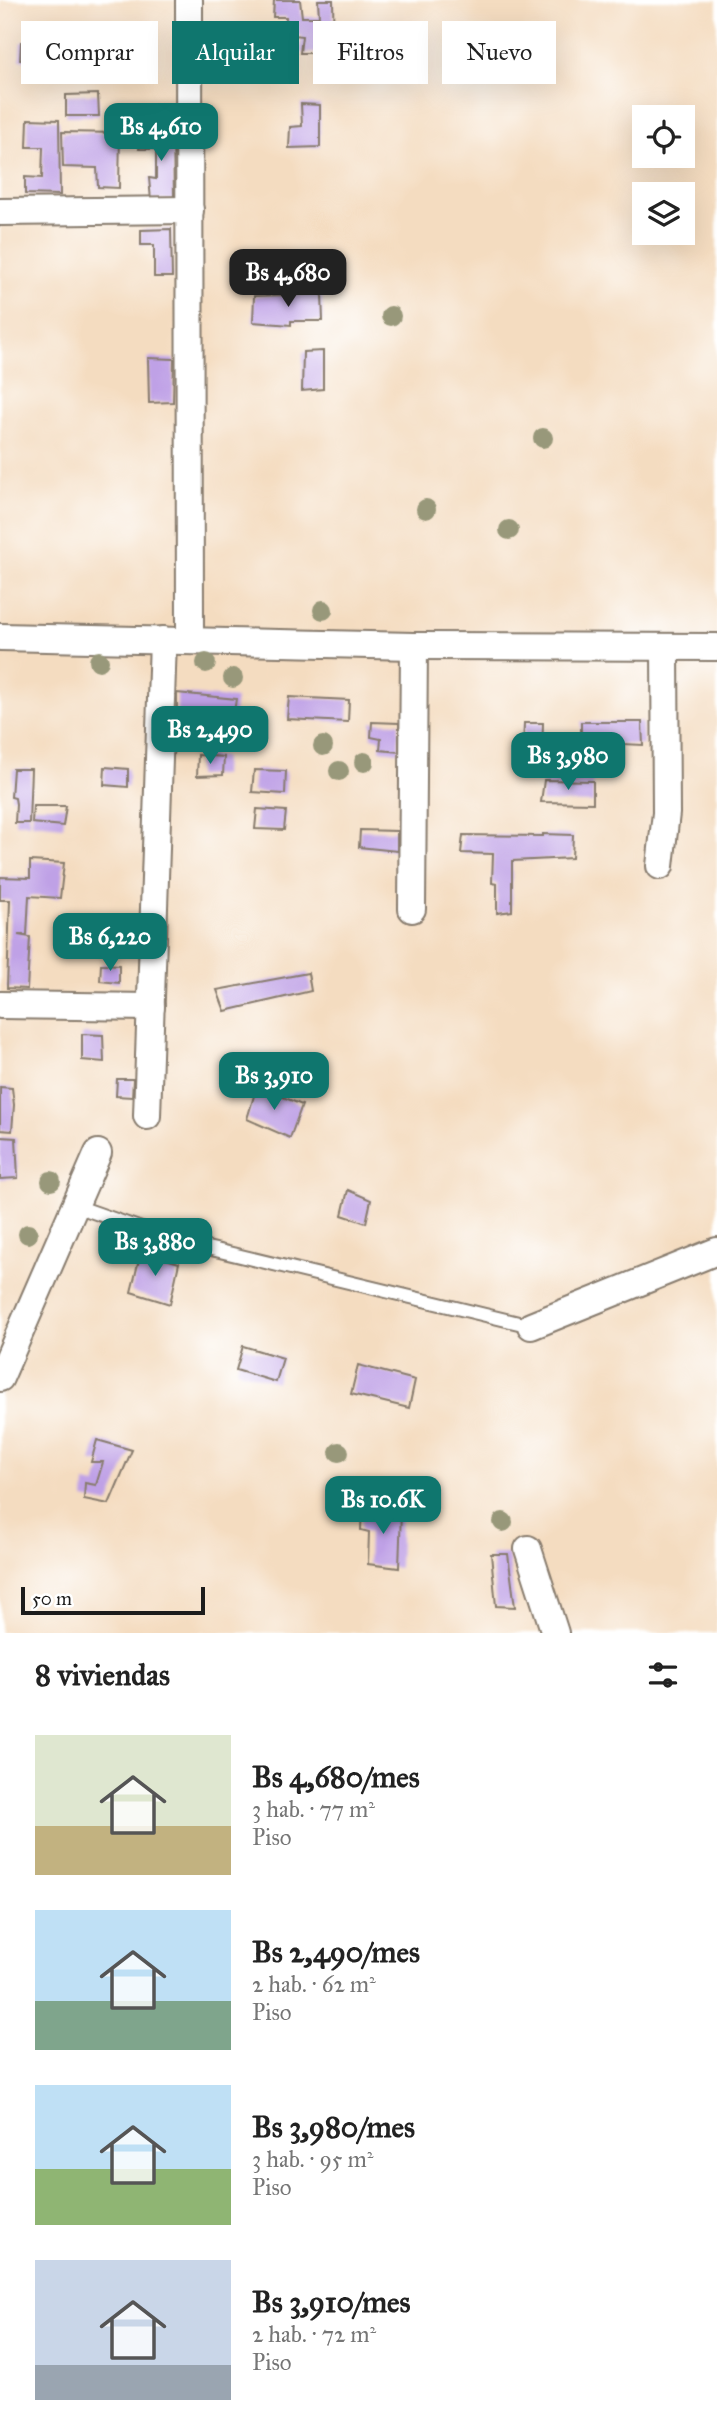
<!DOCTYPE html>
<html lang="es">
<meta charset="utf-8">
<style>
:root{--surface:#fff;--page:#f6f6f6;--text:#222;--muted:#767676;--accent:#0f766e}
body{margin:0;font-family:"IM FELL Great Primer",serif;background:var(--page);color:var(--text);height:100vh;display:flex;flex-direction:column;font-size:26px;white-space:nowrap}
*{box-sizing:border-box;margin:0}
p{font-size:23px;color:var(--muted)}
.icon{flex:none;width:38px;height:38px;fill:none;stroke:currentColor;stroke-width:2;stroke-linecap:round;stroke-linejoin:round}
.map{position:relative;height:1633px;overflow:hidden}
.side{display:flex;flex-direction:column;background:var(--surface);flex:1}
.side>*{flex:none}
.top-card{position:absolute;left:21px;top:21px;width:676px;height:63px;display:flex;gap:14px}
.controls{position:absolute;left:632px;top:105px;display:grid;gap:14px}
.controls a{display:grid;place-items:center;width:63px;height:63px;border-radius:0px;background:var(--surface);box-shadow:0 7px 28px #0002;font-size:35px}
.scale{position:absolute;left:21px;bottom:18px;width:184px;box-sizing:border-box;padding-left:7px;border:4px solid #1c1c1c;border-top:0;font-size:19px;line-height:24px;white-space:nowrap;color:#1c1c1c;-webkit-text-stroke:5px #fff;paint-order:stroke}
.price{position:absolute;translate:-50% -60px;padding:0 16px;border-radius:14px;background:var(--accent);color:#fff;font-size:23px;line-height:46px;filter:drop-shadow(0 2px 4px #0008)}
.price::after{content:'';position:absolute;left:50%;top:42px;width:21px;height:16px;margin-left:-10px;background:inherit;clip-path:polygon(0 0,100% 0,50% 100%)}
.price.selected{background:#222;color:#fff}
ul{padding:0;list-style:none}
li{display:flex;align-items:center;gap:21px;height:175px;padding:0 35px}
li span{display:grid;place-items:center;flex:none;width:196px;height:140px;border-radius:0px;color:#555}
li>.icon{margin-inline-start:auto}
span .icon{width:84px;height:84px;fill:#fffc;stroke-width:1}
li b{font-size:30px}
h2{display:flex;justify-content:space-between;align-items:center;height:84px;padding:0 35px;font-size:30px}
.pill{padding:0 24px;border-radius:0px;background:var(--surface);box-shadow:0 7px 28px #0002;font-size:24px;line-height:63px}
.pill.selected{background:var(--accent);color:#fff}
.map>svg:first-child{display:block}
</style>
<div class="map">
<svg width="717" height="1633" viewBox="0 0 717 1633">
<rect width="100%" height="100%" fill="#fff"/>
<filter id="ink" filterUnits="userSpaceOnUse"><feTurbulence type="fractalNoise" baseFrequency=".0143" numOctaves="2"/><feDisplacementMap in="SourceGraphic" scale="14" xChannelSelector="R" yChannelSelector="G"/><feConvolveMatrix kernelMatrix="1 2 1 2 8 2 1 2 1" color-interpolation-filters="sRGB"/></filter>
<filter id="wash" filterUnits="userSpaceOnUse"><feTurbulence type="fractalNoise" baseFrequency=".00686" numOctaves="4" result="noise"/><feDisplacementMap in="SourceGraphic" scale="28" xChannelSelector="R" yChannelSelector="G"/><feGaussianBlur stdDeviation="1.57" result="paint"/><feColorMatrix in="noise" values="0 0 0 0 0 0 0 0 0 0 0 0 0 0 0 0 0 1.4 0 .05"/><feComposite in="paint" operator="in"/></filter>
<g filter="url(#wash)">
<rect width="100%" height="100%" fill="#f4dcc0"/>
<g id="blocks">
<g fill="#bfa1e6">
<polygon points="274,0 300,0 302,17 319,17 318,0 333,0 334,53 300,53 302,36 287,34 286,17 273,17"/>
<polygon points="63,36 107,37 108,61 62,61"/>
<polygon points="21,42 61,44 60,61 20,60"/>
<polygon points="98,94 99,116 66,116 66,95"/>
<polygon points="301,104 320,105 320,147 289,148 290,127 302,126"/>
<polygon points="28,119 59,120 60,195 25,194 25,177 42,178 43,147 27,147"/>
<polygon points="141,131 173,131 174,200 151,200 149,178 156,179 156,149 139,149"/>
<polygon points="62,132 120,133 119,188 98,187 97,168 63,167"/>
<polygon points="171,229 172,277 154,277 154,245 141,245 141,230"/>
<polygon points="322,294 323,321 291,321 291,325 253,322 254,296"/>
<polygon points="323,351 323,389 302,391 303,352"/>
<polygon points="148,358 174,359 173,402 149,403"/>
<polygon points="177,693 236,699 233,719 177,715"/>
<polygon points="289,697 349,700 348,722 287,719"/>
<polygon points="372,722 399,723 399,752 380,750 381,739 371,737"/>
<polygon points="581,722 642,722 643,745 581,742"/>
<polygon points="524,723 543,723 542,753 523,752"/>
<polygon points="198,755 224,757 223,775 197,776"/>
<polygon points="105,767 128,769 128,787 104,785"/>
<polygon points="13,769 31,769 29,823 15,823 16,804 15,798 11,797"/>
<polygon points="254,770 286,771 285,794 252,792"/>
<polygon points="544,780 593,781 593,803 541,802"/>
<polygon points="33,806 66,806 63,826 32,823"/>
<polygon points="257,809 286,811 284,830 255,829"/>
<polygon points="360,830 397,831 397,851 359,847"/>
<polygon points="543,834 573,835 572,858 512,861 512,911 497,913 497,884 492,883 493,854 461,853 463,835 543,836"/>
<polygon points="30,861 64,863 60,898 29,896 27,935 18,935 30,937 27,989 7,988 10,900 0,900 0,877 30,878"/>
<polygon points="101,964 119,965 119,983 100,981"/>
<polygon points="308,973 311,991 225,1011 217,990"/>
<polygon points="82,1034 103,1035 104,1062 82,1060"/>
<polygon points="117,1079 133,1079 132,1097 116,1096"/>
<polygon points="257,1086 302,1105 290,1138 247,1119"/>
<polygon points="0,1087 12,1088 14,1105 12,1131 0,1130"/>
<polygon points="0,1137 16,1138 18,1178 0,1179"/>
<polygon points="348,1190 371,1200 366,1223 342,1215"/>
<polygon points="141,1252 179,1263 170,1304 131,1292"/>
<polygon points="243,1346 283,1358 276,1382 236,1370"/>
<polygon points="358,1365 415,1380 409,1408 351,1394"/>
<polygon points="97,1440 132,1450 109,1504 84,1499 85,1483 96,1485 103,1462 91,1462"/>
<polygon points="362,1507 401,1511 399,1568 368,1564 369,1532 361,1530"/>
<polygon points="491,1554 508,1554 515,1607 496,1606"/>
</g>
</g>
</g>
<g filter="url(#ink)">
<use href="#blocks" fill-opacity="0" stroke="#887c6e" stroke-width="2"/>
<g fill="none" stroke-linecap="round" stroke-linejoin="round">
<g stroke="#887c6e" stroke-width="16">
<polyline id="service" points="76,1206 170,1239 531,1326"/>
</g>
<g stroke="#887c6e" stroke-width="30">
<g id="minor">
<polyline points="189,0 190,641"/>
<polyline points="0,212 190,210"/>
<polyline points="0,637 414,646 717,647"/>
<polyline points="660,866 666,813 665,647"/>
<polyline points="412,909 414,646"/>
<polyline points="0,1005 151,1007"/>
<polyline points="147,1116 163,640"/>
<polyline points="531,1326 717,1251"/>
<polyline points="0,1378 98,1153"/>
<polyline points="528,1549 555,1633"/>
</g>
</g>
<use href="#service" stroke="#fff" stroke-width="12"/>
<use href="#minor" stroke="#fff" stroke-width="26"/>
</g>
<g fill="#98987a">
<circle cx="391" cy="316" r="10"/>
<circle cx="543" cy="438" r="10"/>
<circle cx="426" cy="509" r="10"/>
<circle cx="509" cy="530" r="10"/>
<circle cx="323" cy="610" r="10"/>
<circle cx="99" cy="661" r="10"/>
<circle cx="206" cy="663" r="10"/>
<circle cx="233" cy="678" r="10"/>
<circle cx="323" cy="746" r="10"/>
<circle cx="364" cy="762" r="10"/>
<circle cx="339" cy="771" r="10"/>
<circle cx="51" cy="1181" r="10"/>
<circle cx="28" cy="1234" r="10"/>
<circle cx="339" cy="1452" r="10"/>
<circle cx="503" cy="1522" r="10"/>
</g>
</g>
</svg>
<div class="controls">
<a><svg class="icon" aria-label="locate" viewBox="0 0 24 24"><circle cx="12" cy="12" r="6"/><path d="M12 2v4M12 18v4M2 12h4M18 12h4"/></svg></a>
<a><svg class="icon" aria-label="layers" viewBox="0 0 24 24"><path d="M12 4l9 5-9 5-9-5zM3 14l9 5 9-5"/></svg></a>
</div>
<div class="scale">50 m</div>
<b class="price" style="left:161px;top:163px">Bs 4,610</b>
<b class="price selected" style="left:288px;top:309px">Bs 4,680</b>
<b class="price" style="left:210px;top:766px">Bs 2,490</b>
<b class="price" style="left:568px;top:792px">Bs 3,980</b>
<b class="price" style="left:110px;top:973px">Bs 6,220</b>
<b class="price" style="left:274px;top:1112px">Bs 3,910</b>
<b class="price" style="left:155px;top:1278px">Bs 3,880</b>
<b class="price" style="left:383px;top:1536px">Bs 10.6K</b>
<div class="top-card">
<a class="pill">Comprar</a>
<a class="pill selected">Alquilar</a>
<a class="pill">Filtros</a>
<a class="pill">Nuevo</a>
</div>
</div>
<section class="side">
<h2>8 viviendas<svg class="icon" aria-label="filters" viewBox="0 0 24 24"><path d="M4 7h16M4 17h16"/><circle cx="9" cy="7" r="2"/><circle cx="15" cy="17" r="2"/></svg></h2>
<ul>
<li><span style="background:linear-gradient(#dfe7d0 65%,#c2b280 0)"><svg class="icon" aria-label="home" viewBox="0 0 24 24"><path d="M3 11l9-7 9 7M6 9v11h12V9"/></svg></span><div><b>Bs 4,680/mes</b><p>3 hab. · 77 m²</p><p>Piso</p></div></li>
<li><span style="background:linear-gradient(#bfe0f5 65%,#7fa58c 0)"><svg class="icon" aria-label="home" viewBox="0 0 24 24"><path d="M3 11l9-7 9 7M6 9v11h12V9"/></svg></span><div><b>Bs 2,490/mes</b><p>2 hab. · 62 m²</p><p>Piso</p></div></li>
<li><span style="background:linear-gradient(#bfe0f5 60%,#8fb573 0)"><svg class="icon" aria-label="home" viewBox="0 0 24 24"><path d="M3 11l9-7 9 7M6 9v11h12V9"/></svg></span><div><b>Bs 3,980/mes</b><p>3 hab. · 95 m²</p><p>Piso</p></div></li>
<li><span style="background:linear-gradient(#c9d6e8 75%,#9aa5b1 0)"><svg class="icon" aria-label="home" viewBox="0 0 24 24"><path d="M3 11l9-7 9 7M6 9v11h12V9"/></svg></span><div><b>Bs 3,910/mes</b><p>2 hab. · 72 m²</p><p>Piso</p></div></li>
</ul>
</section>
